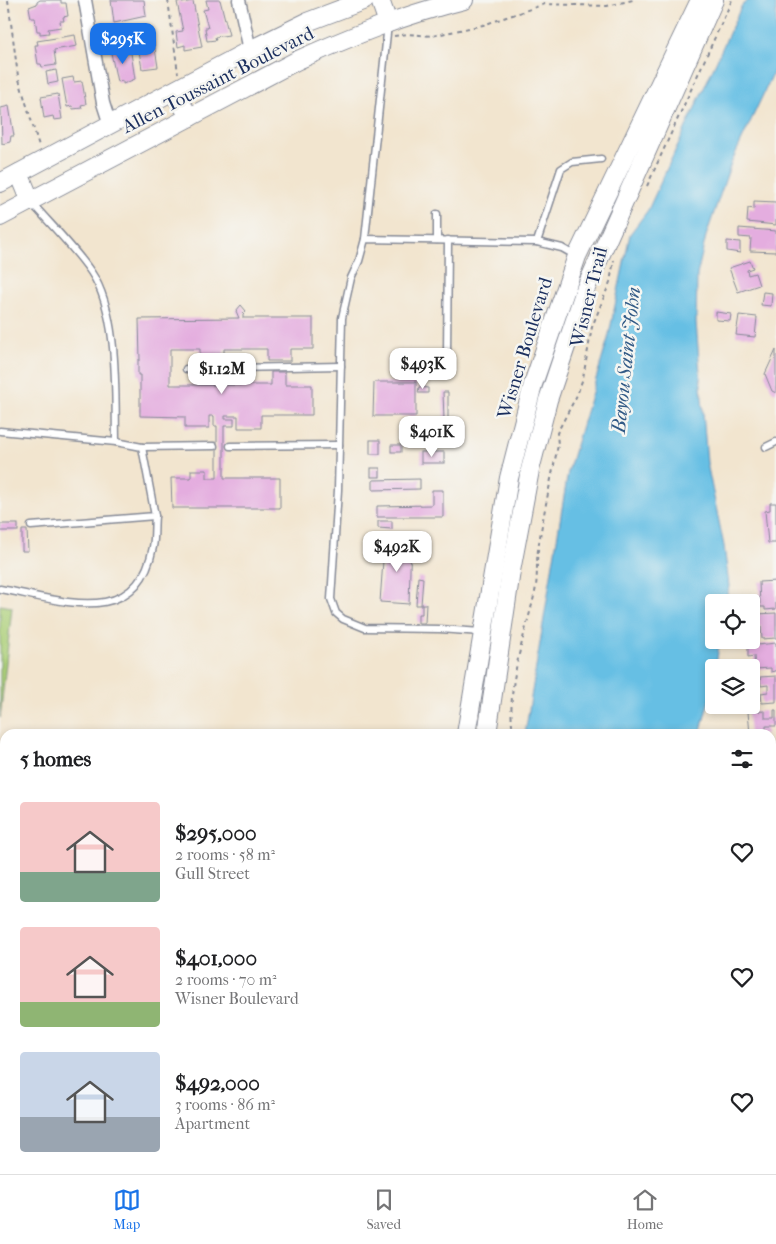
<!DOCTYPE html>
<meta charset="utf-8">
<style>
:root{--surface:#fff;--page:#f6f6f6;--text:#202124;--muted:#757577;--line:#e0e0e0;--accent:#1a73e8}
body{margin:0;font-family:"IM FELL French Canon",serif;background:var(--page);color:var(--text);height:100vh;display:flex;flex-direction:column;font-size:19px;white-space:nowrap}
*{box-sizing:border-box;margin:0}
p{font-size:16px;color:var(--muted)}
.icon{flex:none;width:28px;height:28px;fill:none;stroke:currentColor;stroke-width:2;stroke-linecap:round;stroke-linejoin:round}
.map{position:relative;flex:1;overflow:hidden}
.drawer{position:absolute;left:0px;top:729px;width:776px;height:446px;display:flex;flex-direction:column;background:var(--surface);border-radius:15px 15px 0 0;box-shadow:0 2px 8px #0003}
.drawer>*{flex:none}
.controls{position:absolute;left:705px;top:594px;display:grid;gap:10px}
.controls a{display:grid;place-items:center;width:55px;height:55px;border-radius:5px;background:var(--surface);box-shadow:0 2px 8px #0003;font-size:25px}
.price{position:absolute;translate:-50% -42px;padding:0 11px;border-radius:10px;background:#fff;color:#222;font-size:16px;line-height:32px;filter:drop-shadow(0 1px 2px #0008)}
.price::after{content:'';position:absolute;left:50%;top:30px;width:15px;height:11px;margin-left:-8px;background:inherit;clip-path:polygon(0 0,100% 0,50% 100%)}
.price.selected{background:var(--accent);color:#fff}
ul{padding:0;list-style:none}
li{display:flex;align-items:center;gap:15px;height:125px;padding:0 20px}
li span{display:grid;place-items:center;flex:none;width:140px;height:100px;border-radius:5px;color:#555}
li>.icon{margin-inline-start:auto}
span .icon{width:60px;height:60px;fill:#fffc;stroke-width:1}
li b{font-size:21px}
h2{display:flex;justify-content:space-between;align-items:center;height:60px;padding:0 20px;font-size:21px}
.tab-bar{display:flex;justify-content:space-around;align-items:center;height:70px;border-top:1px solid var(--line);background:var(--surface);font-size:14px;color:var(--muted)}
.tab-bar a{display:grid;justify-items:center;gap:2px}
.tab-bar .selected{color:var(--accent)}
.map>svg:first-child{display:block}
</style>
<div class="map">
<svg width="776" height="1174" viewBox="0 0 776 1174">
<rect width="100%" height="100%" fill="#f6f6f2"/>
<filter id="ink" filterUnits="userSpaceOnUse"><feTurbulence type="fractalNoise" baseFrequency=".02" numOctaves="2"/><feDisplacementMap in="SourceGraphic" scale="10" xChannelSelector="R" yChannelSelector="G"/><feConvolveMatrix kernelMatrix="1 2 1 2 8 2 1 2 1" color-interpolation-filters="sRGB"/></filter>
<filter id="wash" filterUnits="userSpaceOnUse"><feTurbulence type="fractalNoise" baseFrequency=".0096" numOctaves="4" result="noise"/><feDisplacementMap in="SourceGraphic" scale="20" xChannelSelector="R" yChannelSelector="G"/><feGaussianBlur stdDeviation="1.12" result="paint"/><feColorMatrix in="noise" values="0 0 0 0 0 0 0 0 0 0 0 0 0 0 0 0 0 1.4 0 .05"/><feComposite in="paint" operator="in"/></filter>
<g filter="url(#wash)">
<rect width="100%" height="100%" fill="#f2e5cf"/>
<g fill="#accf78" stroke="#647f6b">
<polygon points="0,605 12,607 0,718"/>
<polygon points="0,934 5,935 5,1170 391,1170 391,1174 0,1174"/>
</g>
<g fill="#66bfe4" stroke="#4077a1">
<polygon points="749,0 776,0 776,67 731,163 706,236 697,275 696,322 707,463 724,546 729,586 726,602 714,602 714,640 720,640 712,689 700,734 525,734 568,472 608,339 630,234 648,210 742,5"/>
<polygon points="466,1170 731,1170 731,1174 465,1174"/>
</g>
<g id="blocks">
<g fill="#e4addf">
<polygon points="40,0 61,0 61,3 66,3 68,16 63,17 64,21 60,21 61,27 48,29 49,33 40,34 40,31 37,31 35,18 31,18 29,7 37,4 37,2"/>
<polygon points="111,0 144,0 146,16 114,23"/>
<polygon points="206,0 220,0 229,35 215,37 216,40 207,41 205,28 208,28 203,10 208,9"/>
<polygon points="181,1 182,3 193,1 202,47 185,50 185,45 178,47 176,32 183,31 177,2"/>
<polygon points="138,26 140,38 153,36 158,67 142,69 137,39 133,40 131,27"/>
<polygon points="75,35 77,46 54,50 56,65 42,67 41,64 38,64 35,45 38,45 37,41"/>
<polygon points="121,46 122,54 131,53 135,79 123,84 123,81 117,82 110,48"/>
<polygon points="56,70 58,82 48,84 46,72"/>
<polygon points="73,77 74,82 82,81 86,104 81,105 82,108 73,109 72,106 67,107 62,79"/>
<polygon points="58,94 62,119 54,120 53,116 44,118 41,97"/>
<polygon points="9,106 14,136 11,136 10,142 2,144 1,108"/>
<polygon points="754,201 776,202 776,225 747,222 748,208 754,209"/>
<polygon points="739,228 776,231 776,252 750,251 751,238 739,237"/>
<polygon points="727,241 740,242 740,253 727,251"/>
<polygon points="750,261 753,268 747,270 748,275 755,273 759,285 738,292 729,268"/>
<polygon points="763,292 772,293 771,306 761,305"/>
<polygon points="241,305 246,311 243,314 243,318 313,318 313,349 290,349 290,361 267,361 267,349 224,349 224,361 200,361 200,349 170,349 170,385 271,385 271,372 285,372 285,385 312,385 312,415 261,415 261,428 238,428 238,416 225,416 225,419 234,419 234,426 224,426 224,478 280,478 280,508 172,508 171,478 191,478 191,470 207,470 207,478 217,478 217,426 214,426 214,416 209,416 209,428 185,428 185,417 140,416 140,375 138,375 138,360 140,360 139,319 239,318 236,311"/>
<polygon points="716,312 731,314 730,321 716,320"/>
<polygon points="739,315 757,317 755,337 736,335"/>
<polygon points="776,350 776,393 772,391 765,374"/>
<polygon points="374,382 416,382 416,416 373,416"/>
<polygon points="419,387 428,388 428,393 418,393"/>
<polygon points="443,392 448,392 448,420 444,420"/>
<rect x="441" y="425" width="11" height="9"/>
<polygon points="421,436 434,437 434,441 430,441 430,446 421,446"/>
<rect x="370" y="440" width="10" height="14"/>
<rect x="391" y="445" width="10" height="7"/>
<rect x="421" y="452" width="23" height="11"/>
<rect x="371" y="468" width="9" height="9"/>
<polygon points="420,479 420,489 373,490 373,480"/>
<polygon points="432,490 443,490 443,517 377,517 377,506 432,505"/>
<polygon points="770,503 776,503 776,543 768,543 765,511 770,510"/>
<polygon points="378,521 392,521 392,529 378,528"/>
<rect x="0" y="524" width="18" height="7"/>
<polygon points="22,530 27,530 28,551 22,551"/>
<polygon points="399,538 411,538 409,604 380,602 384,547 399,547"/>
<polygon points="418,577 423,578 421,605 416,605"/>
<polygon points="776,581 776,609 765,610 765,607 760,607 759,582"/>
<polygon points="422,604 426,604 425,623 418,623 418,614 422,614"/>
<polygon points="776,613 776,638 762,639 761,626 757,626 756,614"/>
<polygon points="776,643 776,671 771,672 771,668 755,669 754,656 748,657 748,646"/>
<polygon points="776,676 776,702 762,703 761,693 768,692 768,685 761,686 760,677"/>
<polygon points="774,710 776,710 776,726 766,726 766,734 750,734 748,712 765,711 765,718 774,718"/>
<rect x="771" y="744" width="5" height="24"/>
<polygon points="776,772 776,801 771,802 771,773"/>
<polygon points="771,847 776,847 776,884 771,885"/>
<polygon points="771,896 776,896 776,934 771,935"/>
<polygon points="771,939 776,939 776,974 771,975"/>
<rect x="771" y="983" width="5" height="43"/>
<polygon points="776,1034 776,1072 771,1072 771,1035"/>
<polygon points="771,1080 776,1080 776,1156 771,1157"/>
<polygon points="776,1169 776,1174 762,1174 762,1170"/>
</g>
</g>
</g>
<g filter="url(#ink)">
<use href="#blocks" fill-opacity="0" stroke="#868a96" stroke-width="1"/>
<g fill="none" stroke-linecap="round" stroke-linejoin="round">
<g stroke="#868a96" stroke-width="9">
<g id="lane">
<polyline points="437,214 437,240"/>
<polyline points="365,239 388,24"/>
<polyline points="537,242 561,169 572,162 601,159"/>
<polyline points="447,356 448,240"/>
<polyline points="186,369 341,366"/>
<polyline points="0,431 116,442"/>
<polyline points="230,446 339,445"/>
<polyline points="142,447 214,446"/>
<polyline points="766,447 776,442"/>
<path d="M31 526 155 516 142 447 116 442C115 393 119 313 91 272 74 247 51 225 31 202"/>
<path d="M0 589C59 599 137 631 153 547 155 537 154 526 155 516"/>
<polyline points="481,632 440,629 365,628 343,619 336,613 331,599 338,490 342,318 351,278 359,261 365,239 537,242 562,248 576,256"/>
</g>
</g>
<g stroke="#868a96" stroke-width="15">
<g id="street">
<polyline points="85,0 103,103 110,125"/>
<polyline points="239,0 250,50"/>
</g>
</g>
<g stroke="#868a96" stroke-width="20">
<g id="secondary">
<polyline points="380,0 388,23"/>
<polyline points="173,92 190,117"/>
<polyline points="19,173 31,202"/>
<polyline points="0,183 250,50 307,22 365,0"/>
<path d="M0 217 298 60C352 36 406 14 464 0"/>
<polyline points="466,734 509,478 533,384 577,256 700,0"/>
<polyline points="487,734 511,571 530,470 548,400 585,290 714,0"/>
<polyline points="402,1174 402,1170"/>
<polyline points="420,1174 421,1170"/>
</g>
</g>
<g stroke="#868a96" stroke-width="2" stroke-dasharray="4 4" stroke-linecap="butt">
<polyline points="8,0 18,76 39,146"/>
<polyline points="168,0 178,73"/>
<polyline points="394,36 408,34 432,36 483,25 545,4 607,6 633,0"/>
<polyline points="647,186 732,0"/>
<path d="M513 734C506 684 524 640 535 592 538 578 536 564 538 550 543 515 551 480 558 445L557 433 577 395 583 378 592 327 610 282 614 260"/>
<polyline points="446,1174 447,1170"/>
</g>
<use href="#lane" stroke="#fff" stroke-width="6"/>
<use href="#street" stroke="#fff" stroke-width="12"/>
<use href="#secondary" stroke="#fff" stroke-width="18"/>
</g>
</g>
<g text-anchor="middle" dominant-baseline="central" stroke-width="5" stroke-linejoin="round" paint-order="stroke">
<g font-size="19" fill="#1b2f5e" stroke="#f6f6f2">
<text transform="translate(218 80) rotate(-27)">Allen Toussaint Boulevard</text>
<text transform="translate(589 297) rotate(-76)">Wisner Trail</text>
<text transform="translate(525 348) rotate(-73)">Wisner Boulevard</text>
</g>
<g font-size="20" font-style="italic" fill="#325a86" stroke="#f6f6f2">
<text transform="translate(626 360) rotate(-84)">Bayou Saint John</text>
</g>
</g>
</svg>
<div class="controls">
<a><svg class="icon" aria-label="locate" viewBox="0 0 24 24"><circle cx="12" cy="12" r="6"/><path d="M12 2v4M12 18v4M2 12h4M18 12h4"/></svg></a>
<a><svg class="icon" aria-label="layers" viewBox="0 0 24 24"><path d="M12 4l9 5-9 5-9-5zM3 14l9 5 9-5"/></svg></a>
</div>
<b class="price selected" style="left:123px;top:65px">$295K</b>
<b class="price" style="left:423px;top:390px">$493K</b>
<b class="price" style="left:222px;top:395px">$1.12M</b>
<b class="price" style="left:432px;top:458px">$401K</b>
<b class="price" style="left:397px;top:573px">$492K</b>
<section class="drawer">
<h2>5 homes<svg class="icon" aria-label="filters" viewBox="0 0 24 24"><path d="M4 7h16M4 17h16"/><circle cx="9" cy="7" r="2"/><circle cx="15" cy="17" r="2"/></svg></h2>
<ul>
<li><span style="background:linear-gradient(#f6c9c9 70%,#7fa58c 0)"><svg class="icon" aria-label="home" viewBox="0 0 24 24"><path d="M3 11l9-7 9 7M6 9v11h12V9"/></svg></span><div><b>$295,000</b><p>2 rooms · 58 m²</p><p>Gull Street</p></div><svg class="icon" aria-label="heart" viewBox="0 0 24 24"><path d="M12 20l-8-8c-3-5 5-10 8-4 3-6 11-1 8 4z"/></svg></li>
<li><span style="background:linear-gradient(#f6c9c9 75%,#8fb573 0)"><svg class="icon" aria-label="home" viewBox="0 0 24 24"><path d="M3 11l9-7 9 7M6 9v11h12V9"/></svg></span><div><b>$401,000</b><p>2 rooms · 70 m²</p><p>Wisner Boulevard</p></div><svg class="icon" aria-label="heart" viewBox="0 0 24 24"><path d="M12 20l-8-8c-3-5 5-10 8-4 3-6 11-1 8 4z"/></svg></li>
<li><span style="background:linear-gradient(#c9d6e8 65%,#9aa5b1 0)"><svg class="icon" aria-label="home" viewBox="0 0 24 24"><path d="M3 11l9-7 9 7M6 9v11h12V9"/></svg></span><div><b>$492,000</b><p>3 rooms · 86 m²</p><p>Apartment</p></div><svg class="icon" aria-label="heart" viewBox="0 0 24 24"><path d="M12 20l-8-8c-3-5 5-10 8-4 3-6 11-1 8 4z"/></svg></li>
</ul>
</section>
</div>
<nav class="tab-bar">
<a class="selected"><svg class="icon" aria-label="map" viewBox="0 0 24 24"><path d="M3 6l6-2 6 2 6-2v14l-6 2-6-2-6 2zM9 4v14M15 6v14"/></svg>Map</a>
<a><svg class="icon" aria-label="saved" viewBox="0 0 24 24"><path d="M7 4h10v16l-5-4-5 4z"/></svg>Saved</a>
<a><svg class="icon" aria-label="home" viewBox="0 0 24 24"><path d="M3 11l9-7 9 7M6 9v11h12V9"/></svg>Home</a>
</nav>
